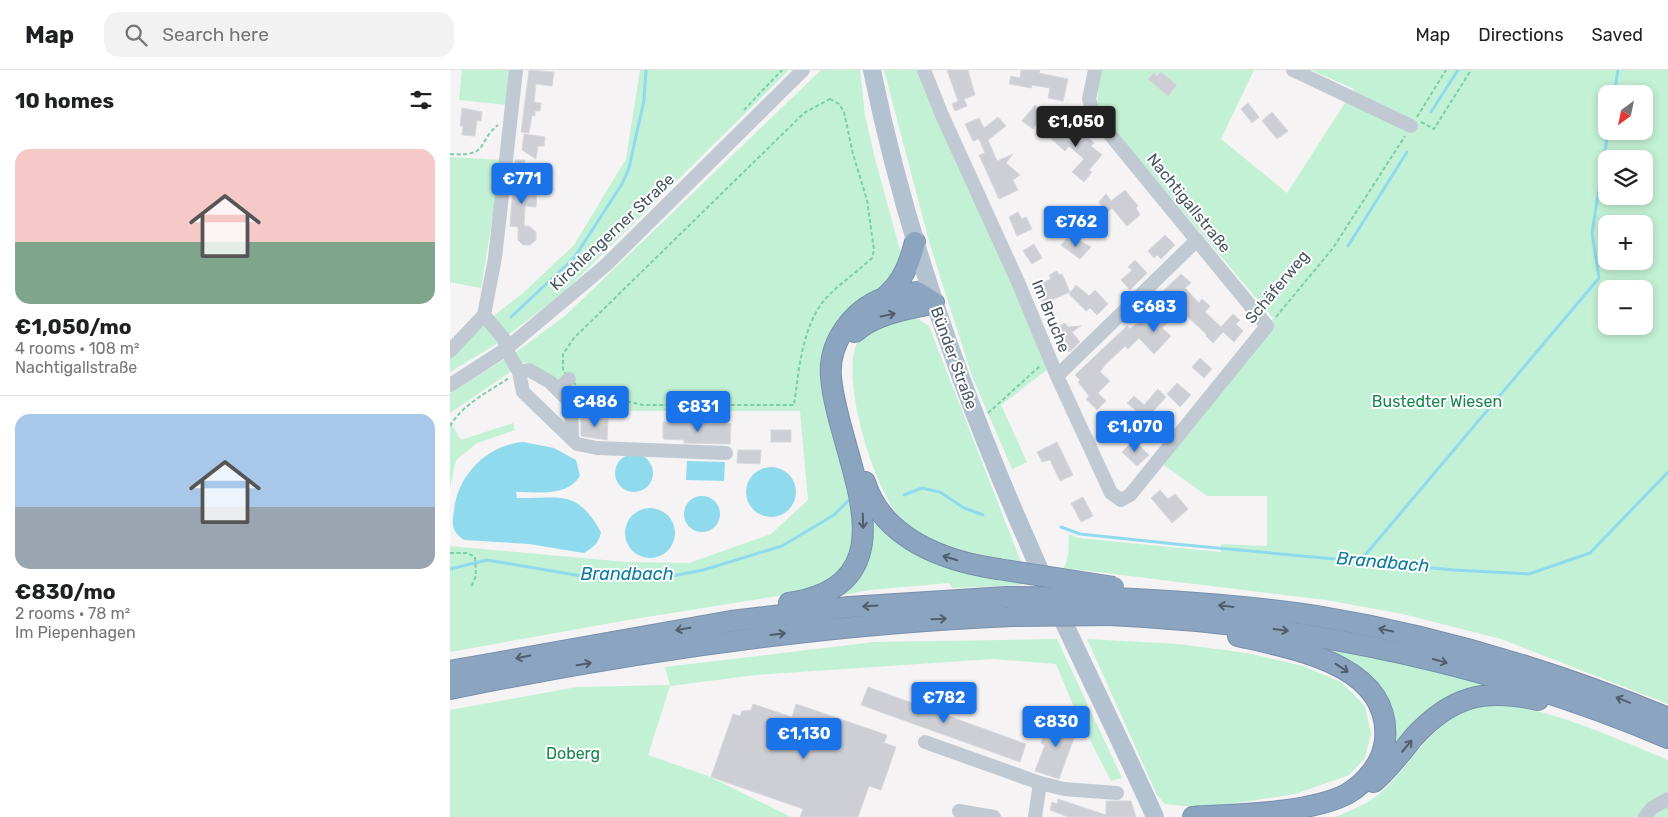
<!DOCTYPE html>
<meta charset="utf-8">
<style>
:root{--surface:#fff;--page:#f2f2f2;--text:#202124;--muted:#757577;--line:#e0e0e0;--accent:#1a73e8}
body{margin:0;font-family:Rubik,sans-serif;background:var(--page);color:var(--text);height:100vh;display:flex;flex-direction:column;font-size:19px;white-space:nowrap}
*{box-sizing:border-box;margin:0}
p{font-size:16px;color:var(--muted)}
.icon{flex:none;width:28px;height:28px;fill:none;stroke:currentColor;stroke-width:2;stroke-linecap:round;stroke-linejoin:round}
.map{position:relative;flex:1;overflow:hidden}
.drawer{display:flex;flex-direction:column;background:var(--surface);width:450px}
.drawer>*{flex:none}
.needle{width:32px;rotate:213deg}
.tools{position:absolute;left:1148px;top:15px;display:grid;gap:10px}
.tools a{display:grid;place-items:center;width:55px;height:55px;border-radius:10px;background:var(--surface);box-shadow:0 2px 8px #0003;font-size:25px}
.price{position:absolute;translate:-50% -42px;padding:0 11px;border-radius:5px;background:var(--accent);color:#fff;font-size:16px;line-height:32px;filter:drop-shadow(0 1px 2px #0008)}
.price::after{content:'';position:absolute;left:50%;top:30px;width:15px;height:11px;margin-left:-8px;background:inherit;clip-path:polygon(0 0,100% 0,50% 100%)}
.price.current{background:#222;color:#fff}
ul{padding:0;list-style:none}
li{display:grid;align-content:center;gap:10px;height:265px;padding:0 15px}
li+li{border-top:1px solid var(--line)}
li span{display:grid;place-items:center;height:155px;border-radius:15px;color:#555}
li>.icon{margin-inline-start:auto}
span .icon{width:90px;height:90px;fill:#fffc;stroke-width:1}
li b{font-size:21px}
h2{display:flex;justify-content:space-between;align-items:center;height:60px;padding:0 15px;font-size:21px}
header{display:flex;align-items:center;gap:30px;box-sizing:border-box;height:70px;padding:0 25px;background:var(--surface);border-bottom:1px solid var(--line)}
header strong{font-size:24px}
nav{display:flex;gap:28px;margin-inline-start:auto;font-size:18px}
.search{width:350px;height:45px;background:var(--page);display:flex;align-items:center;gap:12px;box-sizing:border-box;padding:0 18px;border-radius:15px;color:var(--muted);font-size:19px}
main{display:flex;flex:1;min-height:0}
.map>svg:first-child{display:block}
</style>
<header>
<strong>Map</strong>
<div class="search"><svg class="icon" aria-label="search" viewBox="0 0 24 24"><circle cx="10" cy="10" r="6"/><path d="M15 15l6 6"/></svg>Search here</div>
<nav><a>Map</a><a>Directions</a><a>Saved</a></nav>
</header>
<main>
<section class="drawer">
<h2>10 homes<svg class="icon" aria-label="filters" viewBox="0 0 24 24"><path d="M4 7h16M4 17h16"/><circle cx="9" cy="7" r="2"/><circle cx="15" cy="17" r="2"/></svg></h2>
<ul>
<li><span style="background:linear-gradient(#f6c9c9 60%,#7fa58c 0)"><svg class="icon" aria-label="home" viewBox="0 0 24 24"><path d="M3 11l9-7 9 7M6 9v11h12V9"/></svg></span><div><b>€1,050/mo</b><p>4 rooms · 108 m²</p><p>Nachtigallstraße</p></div></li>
<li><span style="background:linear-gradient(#a9c7e8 60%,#9aa5b1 0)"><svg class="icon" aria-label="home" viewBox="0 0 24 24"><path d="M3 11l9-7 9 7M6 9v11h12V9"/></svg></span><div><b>€830/mo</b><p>2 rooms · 78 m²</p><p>Im Piepenhagen</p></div></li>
</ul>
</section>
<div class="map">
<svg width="1218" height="747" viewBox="0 0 1218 747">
<rect width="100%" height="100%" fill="#f5f3f3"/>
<g fill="#c3f1d5" fill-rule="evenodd">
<polygon points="12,0 62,0 57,35 9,30"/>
<polygon points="190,0 339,0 112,224 45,275 0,302 0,288 46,244 73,223 124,175 176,89"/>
<polygon points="371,0 410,0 415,45 425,89 452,187 445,205 378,269 407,459 397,494 365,520 178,550 0,582 0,476 176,492 239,493 321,464 358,430 350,341 130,341 110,312 75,292 0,343 0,323 65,283 116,245"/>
<polygon points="434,0 471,0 598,299 551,335 577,392 562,399 522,306 480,175"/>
<path d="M649 0H804L771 69 837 123 904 19 861 0H1218V634L1051 569 953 544 876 530 614 498 618 486 619 464 628 468 771 482V474L817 476V426H757L711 393 823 248 647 40ZM1156 24H1194V61H1156ZM1156 89H1194V126H1156ZM1156 154H1194V191H1156ZM1156 219H1194V256H1156Z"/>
<polygon points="0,87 52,90 31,218 0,212"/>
<path d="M463 246 479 256 571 492C530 485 487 478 454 451 425 427 387 301 409 270 422 252 443 251 463 246Z"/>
<polygon points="0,352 11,370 63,353 65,360 27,373 6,390 0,418"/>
<polygon points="415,428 435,453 570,509 572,515 502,518 499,513 419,520 375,529 387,523"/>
<polygon points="607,569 672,708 661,711 629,649 606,594 543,589 306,605 220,616 198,685 258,706 341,747 0,747 0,640 127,617 220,615 215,597 424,572"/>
<polygon points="637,569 728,574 797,583 853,596 891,612 915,636 921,664 915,688 899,705 845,724 755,738 715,734 707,725"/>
<polygon points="839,572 912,582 1059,618 1030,618 931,700 932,631"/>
<path d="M1044 634C1104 639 1162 667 1218 690V747H885C900 741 915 735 929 724 959 699 977 658 1014 642 1023 637 1034 636 1044 634Z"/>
</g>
<g fill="#90daee">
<path d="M73 372 104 378 126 390 130 406C117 427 87 422 66 422L67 428C111 429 126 418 151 462 149 473 144 477 134 483L79 474 14 470C1 461 2 455 4 440 8 405 37 375 73 372Z"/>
<circle cx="184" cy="403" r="19"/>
<polygon points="237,391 275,392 274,411 236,410"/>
<circle cx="321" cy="422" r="25"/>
<circle cx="252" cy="444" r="18"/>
<circle cx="200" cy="463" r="25"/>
</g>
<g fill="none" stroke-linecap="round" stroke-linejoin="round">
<g stroke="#90daee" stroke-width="3">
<polyline points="1164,24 1168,0"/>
<polyline points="981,42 1008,0"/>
<polyline points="898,176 957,82"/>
<polyline points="61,247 124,188 172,114 179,98 194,30 196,0"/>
<polyline points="454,425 472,418 490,422 514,438 533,445"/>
<polyline points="611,457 630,464 735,475 1004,500 1079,504 1140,483 1218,402"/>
<polyline points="911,490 1149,208 1142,163 1158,61"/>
<polyline points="0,499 37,490 143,508 212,508 253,500 332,476 384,445 398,431"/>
</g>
</g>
<g fill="#cdcfd5" stroke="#d7d9de">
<polygon points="79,0 104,2 102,16 86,14 84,32 91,33 90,41 85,41 85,46 82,45 79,63 71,62"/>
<polygon points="497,0 518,0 525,25 514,29 517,36 505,41 502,34 508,31"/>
<polygon points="571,0 590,0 589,3 618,9 613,31 598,28 600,18 582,15 581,18 559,14 561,6 570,8"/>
<polygon points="711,2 727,15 718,26 698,9 704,3 707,6"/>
<polygon points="798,33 809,47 802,53 791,39"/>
<polygon points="585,35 595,43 583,59 572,51"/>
<polygon points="12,38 32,42 31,51 27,50 25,66 12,65 13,56 10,56"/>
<polygon points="822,42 838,61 827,69 812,51"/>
<polygon points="548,47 556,56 538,70 547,91 563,84 556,93 570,105 563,110 568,120 549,129 529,85 535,83 529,69 523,71 515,54 529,48 534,58"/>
<polygon points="611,49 632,68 635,65 644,73 641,76 652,85 639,100 642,102 634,112 622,102 634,89 619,76 615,81 597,65"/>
<polygon points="74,64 95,67 94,76 88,76 86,89 72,80"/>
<polygon points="65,90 75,90 72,119 87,120 86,137 75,136 74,156 79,156 86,162 86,170 80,175 73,175 68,170 68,157 60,156"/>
<polygon points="675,120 688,136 686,138 690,145 677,156 662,138 657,143 649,132 656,124 661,131"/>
<polygon points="568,142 572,149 576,147 582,159 567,166 559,147"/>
<polygon points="715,165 725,175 711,189 707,185 704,188 698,181"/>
<polygon points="618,167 625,174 629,170 641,177 630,189 611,175"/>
<polygon points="584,174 592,188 582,194 573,181"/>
<polygon points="685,190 697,203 680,220 671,210 682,200 678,197"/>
<polygon points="607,201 609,205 612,204 620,222 593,234 585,216 601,209 599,205"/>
<polygon points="731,204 741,213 735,218 749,233 752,229 760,236 755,242 771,257 783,244 790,250 786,254 793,261 784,272 773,262 763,273 756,266 757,265 737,246 734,249 728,243 712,258 721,266 704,284 689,268 678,279 675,276 655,295 650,302 660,311 648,323 656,331 647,340 636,329 639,326 628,312 630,310 625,305 677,256 680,259 693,249 689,244"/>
<polygon points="626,215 639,226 645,220 658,234 647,245 640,238 636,241 619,224"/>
<polygon points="615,253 618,257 631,256 622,262 630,272 619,282 603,265 608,261 609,256"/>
<polygon points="750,288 762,299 754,308 742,297"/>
<polygon points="727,313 741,325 730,337 717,324"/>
<polygon points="708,319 716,327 696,349 677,333 684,326 694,335"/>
<polygon points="657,344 670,358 658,368 647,353"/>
<polygon points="131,348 158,349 157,370 131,366"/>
<polygon points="213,352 281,354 280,374 234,373 234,370 213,369"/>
<polygon points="694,352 703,361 691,372 683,364"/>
<rect x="321" y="360" width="20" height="12"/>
<polygon points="684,370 699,385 687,396 672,382"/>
<polygon points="607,372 623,405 610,411 600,390 592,392 587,382"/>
<polygon points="288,380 311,380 310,394 287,393"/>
<polygon points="710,420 718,429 725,424 738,439 722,453 701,428"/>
<polygon points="633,427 643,446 631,452 621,433"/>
<polygon points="418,617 576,674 570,692 411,635"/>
<polygon points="303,634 342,647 346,634 437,665 434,673 446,677 431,720 419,716 408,747 350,747 353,739 261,707 283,644 290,646 292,641 301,640"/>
<polygon points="601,647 628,657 609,709 585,701 595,675 591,673"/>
<polygon points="608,729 656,745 656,731 681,731 686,747 618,747 600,740 602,732 607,734"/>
</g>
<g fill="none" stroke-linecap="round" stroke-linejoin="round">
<g stroke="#7690ad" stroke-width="22">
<g id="highway">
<path d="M435 227C453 211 459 195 465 172"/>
<path d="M405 262C426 243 457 240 484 233"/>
<path d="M415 412C433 469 494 491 548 499"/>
<path d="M663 528C731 531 799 536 866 546 987 566 1105 601 1218 648"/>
<path d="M339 533C471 513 387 386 381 307 378 273 402 240 434 228 444 224 457 224 467 222L484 233"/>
<path d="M660 545C854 554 1038 592 1218 668"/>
<polyline points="0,601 281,551 399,537 556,527"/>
<path d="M0 619C186 581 373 554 562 546"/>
<path d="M924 712C939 699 951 683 963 668 1001 626 1034 618 1088 630"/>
<path d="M743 747C786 744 858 744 897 724 916 713 933 692 935 670 942 594 843 579 788 566"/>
</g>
</g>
<g stroke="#7ad0a6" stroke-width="2" stroke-dasharray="4 2.5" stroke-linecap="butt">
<path d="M380 29 389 34 394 42 403 84 417 130 424 180 422 188C408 201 392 212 378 226 352 253 349 300 344 335H193L172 330 157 323 128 317 113 301V284L124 268 354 43Z"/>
<polyline points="294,40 332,0"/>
<polyline points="967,47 996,0"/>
<polyline points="971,52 984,59 1021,0"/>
<path d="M0 84C41 87 26 72 48 55"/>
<polyline points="826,247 883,178 955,66"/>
<polyline points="538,343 590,296"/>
<path d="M0 356C13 334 38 322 59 308"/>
<polyline points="0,483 17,483 25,487 26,506 21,517"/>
</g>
<g stroke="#c1cad2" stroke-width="14">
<polyline points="66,0 45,188 34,245 54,269 56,279 69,302 73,322 127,374 147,378 276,383"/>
<polyline points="474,0 492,45 568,212 607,306 661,423 671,430 680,425 817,256 644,45 639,29 645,0"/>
<polyline points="843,0 961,56"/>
<polyline points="0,281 34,245"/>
<polyline points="69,302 79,300 100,312 121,333 122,369"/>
<polyline points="607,306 747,170"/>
<polyline points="0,315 56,279 156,195 353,0"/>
<polyline points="108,320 119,309"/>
<polyline points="475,672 590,713 614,719 667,723"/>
<polyline points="509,741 544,747"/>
<polyline points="585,747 590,713"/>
<polyline points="1195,747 1202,738 1218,729"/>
</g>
<path stroke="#b3c2d1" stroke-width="18" d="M422 0C455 163 511 321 578 473 618 566 664 655 705 747"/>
<use href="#highway" stroke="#8ba5c1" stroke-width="20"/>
<g stroke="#7690ad" stroke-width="22" stroke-linecap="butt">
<g id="highway-bridge">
<polyline points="548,499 664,517"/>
<polyline points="556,527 663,528"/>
<polyline points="562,546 660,545"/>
</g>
</g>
<use href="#highway-bridge" stroke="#8ba5c1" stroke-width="20"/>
</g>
<defs><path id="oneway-shaft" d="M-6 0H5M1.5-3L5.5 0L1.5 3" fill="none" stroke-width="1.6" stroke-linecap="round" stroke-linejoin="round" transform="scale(1.25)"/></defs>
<g stroke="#505e6b">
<use href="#oneway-shaft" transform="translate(438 245) rotate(-12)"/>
<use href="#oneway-shaft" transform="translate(413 451) rotate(88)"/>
<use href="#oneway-shaft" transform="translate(500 488) rotate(-163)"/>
<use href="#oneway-shaft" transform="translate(420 536) rotate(176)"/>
<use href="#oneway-shaft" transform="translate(776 536) rotate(-173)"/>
<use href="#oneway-shaft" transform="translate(489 549) rotate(-2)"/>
<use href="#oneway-shaft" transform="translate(233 559) rotate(171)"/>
<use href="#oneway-shaft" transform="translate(831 560) rotate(7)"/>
<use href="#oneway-shaft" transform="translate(936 560) rotate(-169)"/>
<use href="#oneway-shaft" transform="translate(328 564) rotate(-7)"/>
<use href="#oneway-shaft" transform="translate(73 587) rotate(169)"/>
<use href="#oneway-shaft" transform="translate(990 591) rotate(15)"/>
<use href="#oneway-shaft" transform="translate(134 594) rotate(-10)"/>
<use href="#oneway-shaft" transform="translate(892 598) rotate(33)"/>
<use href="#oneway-shaft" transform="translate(1173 630) rotate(-158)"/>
<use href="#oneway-shaft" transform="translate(957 676) rotate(-50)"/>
</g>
<g text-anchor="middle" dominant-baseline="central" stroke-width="4" stroke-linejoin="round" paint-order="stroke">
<g font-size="16" fill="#4a5661" stroke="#fff">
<text transform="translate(739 133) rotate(51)">Nachtigallstraße</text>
<text transform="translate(162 162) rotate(-43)">Kirchlengerner Straße</text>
<text transform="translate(827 217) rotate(-50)">Schäferweg</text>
<text transform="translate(601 246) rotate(68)">Im Bruche</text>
<text transform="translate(504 288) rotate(70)">Bünder Straße</text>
</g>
<g font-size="16" fill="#17864f" stroke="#fff">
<text x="987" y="331">Bustedter Wiesen</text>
<text x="123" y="683">Doberg</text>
</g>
<g font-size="18" font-style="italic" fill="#0c7c9b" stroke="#fff">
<text transform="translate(933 492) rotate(5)">Brandbach</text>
<text x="177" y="504">Brandbach</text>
</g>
</g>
</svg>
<div class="tools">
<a><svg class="needle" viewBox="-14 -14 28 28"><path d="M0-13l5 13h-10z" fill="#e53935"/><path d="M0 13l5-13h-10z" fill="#757577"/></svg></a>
<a><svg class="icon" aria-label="layers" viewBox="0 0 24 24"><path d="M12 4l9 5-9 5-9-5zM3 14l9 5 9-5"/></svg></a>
<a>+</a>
<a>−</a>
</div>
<b class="price current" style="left:626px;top:78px">€1,050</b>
<b class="price" style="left:72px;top:135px">€771</b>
<b class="price" style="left:626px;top:178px">€762</b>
<b class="price" style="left:704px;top:263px">€683</b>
<b class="price" style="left:145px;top:358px">€486</b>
<b class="price" style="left:248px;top:363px">€831</b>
<b class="price" style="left:685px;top:383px">€1,070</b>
<b class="price" style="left:494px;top:654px">€782</b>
<b class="price" style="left:606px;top:678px">€830</b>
<b class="price" style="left:354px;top:690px">€1,130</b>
</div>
</main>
